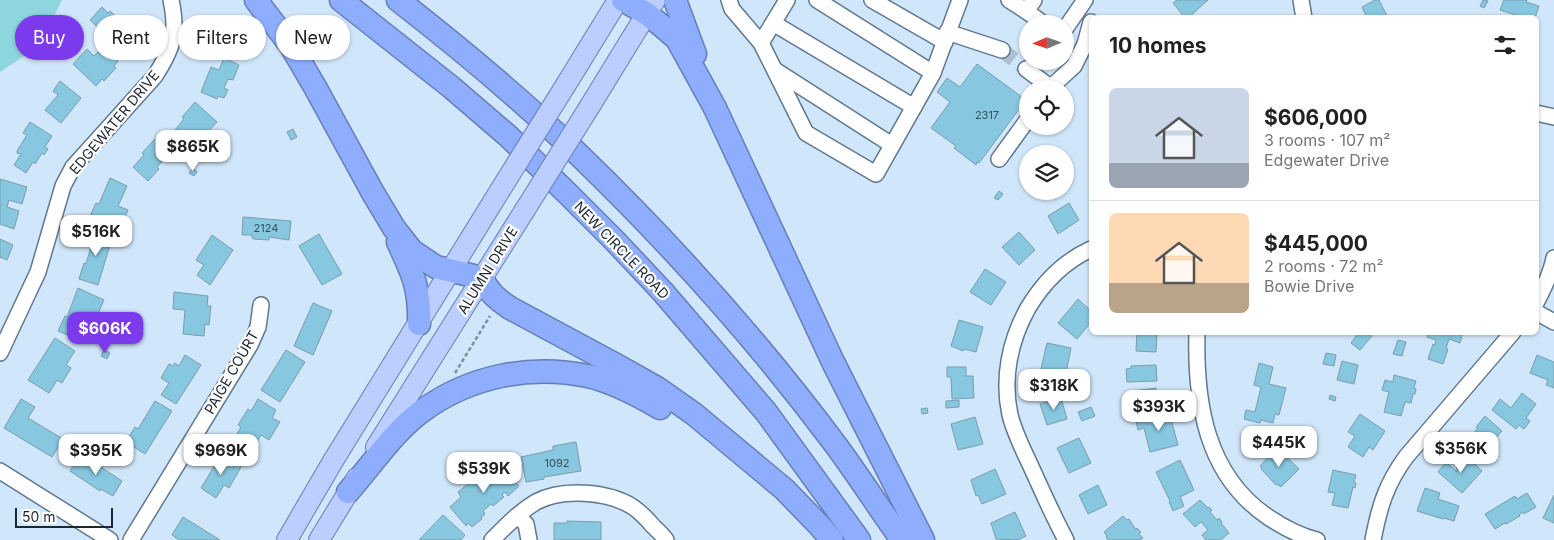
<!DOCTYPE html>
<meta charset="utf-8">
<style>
:root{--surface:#fff;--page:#f6f6f6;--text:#222;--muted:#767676;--line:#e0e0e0;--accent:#7c3aed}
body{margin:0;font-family:Inter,sans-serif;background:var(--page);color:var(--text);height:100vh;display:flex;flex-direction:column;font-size:19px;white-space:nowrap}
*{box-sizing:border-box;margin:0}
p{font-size:16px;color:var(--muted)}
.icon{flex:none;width:28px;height:28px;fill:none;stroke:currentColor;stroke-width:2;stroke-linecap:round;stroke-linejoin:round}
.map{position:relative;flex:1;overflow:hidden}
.panel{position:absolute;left:1089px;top:15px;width:450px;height:320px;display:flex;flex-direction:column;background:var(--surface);border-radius:8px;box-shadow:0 1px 4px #0004}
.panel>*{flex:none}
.hud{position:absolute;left:15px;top:15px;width:475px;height:45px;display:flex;gap:10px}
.needle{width:32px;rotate:268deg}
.buttons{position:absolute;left:1019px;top:15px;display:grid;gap:10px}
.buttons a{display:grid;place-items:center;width:55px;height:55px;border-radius:50%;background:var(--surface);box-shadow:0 1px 4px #0004;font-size:25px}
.scale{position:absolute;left:15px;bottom:12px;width:98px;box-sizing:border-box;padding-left:5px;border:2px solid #1d2730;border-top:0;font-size:14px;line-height:18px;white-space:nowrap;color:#1d2730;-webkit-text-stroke:4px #fff;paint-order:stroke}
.price{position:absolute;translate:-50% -42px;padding:0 11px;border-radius:10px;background:#fff;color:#222;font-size:16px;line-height:32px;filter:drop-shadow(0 1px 2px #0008)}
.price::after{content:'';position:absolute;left:50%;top:30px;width:15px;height:11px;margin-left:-8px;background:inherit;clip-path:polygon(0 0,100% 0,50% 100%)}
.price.selected{background:var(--accent);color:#fff}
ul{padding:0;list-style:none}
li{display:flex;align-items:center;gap:15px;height:125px;padding:0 20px}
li+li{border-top:1px solid var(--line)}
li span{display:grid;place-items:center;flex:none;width:140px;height:100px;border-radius:8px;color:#555}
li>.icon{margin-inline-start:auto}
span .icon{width:60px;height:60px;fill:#fffc;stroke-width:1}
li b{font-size:21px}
h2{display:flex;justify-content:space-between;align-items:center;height:60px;padding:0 20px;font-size:21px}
.pill{padding:0 18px;border-radius:22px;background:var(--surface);box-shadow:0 1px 4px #0004;font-size:18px;line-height:45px}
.pill.selected{background:var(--accent);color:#fff}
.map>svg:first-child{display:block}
</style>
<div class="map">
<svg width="1554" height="540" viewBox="0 0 1554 540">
<rect width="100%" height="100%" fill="#d0e6fa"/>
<polygon fill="#8dd6dd" points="0,0 62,0 49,26 30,52 0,72"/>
<g fill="#88c7e0" stroke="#7a9dac">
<polygon points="1177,0 1208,0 1188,18 1185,18 1173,3"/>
<polygon points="1375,0 1379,0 1388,18 1367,18 1362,7"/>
<polygon points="1483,0 1488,1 1484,8 1480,6"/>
<polygon points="1504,0 1527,0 1526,2 1539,6 1535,18 1524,18 1500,10"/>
<polygon points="102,7 108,13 110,11 126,26 128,23 133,28 131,30 141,39 127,54 113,40 110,43 107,40 109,38 90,20"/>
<polygon points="105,48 112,55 113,54 118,61 114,66 116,68 104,81 102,79 96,86 73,64 87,49 94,56 98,52 100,54"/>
<polygon points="224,58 239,65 233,80 228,79 224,88 228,90 224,98 218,96 217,99 201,92 211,67 219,70"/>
<polygon points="977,64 1026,100 979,163 977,162 976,165 954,148 956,146 931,128 950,102 937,92 947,78 960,87"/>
<polygon points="60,81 81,98 61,123 45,110 58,95 53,91"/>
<polygon points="195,102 217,122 203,137 198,133 185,147 171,135 184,119 182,117"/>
<polygon points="30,122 52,136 45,147 48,149 44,155 42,153 35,164 33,162 26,173 14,165 21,154 17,153 17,151 27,135 23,133"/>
<polygon points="293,129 297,137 291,140 287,132"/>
<polygon points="155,139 170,153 157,167 159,169 148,181 133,167 144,155 142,153"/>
<polygon points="193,168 197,172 194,176 189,173"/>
<polygon points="110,178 127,186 118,206 128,210 122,225 111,220 108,227 89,218 96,203 99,204"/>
<polygon points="0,179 27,187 22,204 9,200 7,207 19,211 14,229 0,224"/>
<polygon points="999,191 1003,194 998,200 994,198"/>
<polygon points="1055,192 1058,197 1055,199 1051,194"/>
<polygon points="1069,203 1079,220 1058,234 1048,216"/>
<polygon points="243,217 291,221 289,240 269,237 269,240 254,239 252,238 252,235 242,235"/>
<polygon points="94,229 113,235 98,285 79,279 84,263 86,264 91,247 89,246"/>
<polygon points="1019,232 1035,250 1019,265 1002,247"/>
<polygon points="319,234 342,274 322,285 299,246"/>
<polygon points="212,235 233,250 210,285 197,275 204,265 196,260"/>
<polygon points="0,239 13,245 7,260 0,257 0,258"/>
<polygon points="985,269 1006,282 991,305 970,292"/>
<polygon points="78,288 104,300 91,330 85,327 79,340 58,331 65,316 67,317"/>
<polygon points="174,292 208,296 207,306 211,306 209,325 205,324 204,336 183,334 185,310 173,309"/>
<polygon points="1078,299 1091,311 1091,322 1077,339 1058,323"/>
<polygon points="313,303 332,311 313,355 294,346"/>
<polygon points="959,320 983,327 976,352 964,349 963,351 951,346"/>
<polygon points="1137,332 1157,332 1156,352 1136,351"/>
<polygon points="1359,332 1368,332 1372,336 1360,350 1351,343"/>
<polygon points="1428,332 1463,332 1460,343 1449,339 1446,348 1448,349 1443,364 1428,359 1433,344 1435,345 1436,340 1427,337"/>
<polygon points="55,338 75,351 66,365 71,368 62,383 57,380 49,393 28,380"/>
<polygon points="1398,340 1406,342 1402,356 1393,354"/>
<polygon points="1047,343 1071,348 1064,383 1039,377"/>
<polygon points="104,350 110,353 107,359 101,356"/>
<polygon points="286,350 305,362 280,402 261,390"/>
<polygon points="1326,353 1336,355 1334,366 1323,364"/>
<polygon points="185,355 201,365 176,404 161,395 169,383 161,378 169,364 173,366 175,363 179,366"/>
<polygon points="1537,355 1554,362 1554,388 1546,385 1548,380 1530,373"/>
<polygon points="1342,361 1358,365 1354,384 1337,380"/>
<polygon points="1259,363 1273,367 1269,384 1286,388 1279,415 1275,414 1273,423 1261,420 1260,423 1244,419 1246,410 1255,412 1261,387 1254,385"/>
<polygon points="1156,365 1157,381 1127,382 1126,369 1131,368 1131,366"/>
<polygon points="947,367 966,367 966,376 973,376 974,398 952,399 951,377 947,377"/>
<polygon points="1394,375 1416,381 1414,388 1416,389 1415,394 1413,394 1411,403 1405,402 1401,416 1384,412 1389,392 1382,390 1385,380 1393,382"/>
<polygon points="1156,388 1157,394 1160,393 1161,405 1134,408 1133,391"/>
<polygon points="1522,393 1536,404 1526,418 1530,421 1524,429 1519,425 1516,429 1492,410 1500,399 1511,408"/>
<polygon points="1330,395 1336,397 1335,401 1329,399"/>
<polygon points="1061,398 1067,419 1047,425 1040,404"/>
<polygon points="21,399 35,407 28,418 63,439 52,457 4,428"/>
<polygon points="258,399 276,410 272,418 280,422 269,440 261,435 252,450 234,439 241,427 238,425 248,409 251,411"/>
<polygon points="959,400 959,407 946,408 946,401"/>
<polygon points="155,401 172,411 145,454 126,442 135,427 138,429"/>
<polygon points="1091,407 1095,416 1082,421 1078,412"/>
<polygon points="927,408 928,413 922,414 921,409"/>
<polygon points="1169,412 1178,445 1150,452 1144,428 1138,430 1136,421"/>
<polygon points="1360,414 1385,431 1373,450 1369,447 1363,457 1348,447 1355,436 1348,432"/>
<polygon points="1485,416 1502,431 1493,441 1492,440 1479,455 1465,444 1478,428 1476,427"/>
<polygon points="975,417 983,444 958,450 951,424"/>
<polygon points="1079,438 1091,463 1069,473 1057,448"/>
<polygon points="576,442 581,471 544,477 544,479 526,482 521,457 553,450 553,446"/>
<polygon points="1277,448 1299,469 1281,487 1277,484 1276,485 1261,469 1262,468 1260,466"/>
<polygon points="81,454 122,481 113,496 101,489 100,491 70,471"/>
<polygon points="221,455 235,464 236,462 241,467 229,488 224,485 216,498 201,488"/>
<polygon points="1466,456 1482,471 1462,493 1438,472 1446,462 1456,471 1458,470 1456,468"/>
<polygon points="1180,460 1194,490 1180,497 1184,506 1173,511 1169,502 1170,501 1156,472"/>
<polygon points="502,462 519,481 516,483 519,486 508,496 505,492 502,495 504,497 493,506 491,504 483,511 485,514 481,518 482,519 472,527 468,523 466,526 450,507 461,497 458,492 473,480 475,482 489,470 491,472"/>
<polygon points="995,469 1006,494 982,504 978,495 976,496 971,480"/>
<polygon points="1333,470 1356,475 1354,482 1356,483 1355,488 1353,487 1348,508 1332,505 1335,493 1328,492"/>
<polygon points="1098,485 1107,505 1088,514 1079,495"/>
<polygon points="1425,488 1440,493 1438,499 1459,506 1454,521 1444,518 1443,519 1417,511"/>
<polygon points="1527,493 1536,507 1524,514 1523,512 1519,515 1520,516 1506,524 1505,523 1495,529 1485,514 1515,496 1517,499"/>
<polygon points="1554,495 1554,523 1543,518"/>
<polygon points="1200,500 1208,508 1209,507 1212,510 1210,512 1217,520 1219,518 1222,522 1221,523 1229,533 1221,540 1206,540 1202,535 1208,530 1201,522 1195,527 1183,514"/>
<polygon points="1015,512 1026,536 1018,540 996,539 991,523"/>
<polygon points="443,515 465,535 461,540 419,540"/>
<polygon points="1123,516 1127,520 1129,519 1136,530 1137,528 1141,532 1139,534 1143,538 1140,540 1108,540 1106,537 1107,536 1104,532"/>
<polygon points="183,517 212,535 220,540 179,540 172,535"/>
<polygon points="567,521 601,522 601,540 554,540 554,523 567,523"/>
</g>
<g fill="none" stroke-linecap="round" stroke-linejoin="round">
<polyline stroke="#acc0d2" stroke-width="15" stroke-dasharray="15 8" stroke-linecap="butt" points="1002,50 1026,69"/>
<g stroke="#60788f" stroke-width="18">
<g id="minor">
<polyline points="729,0 732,9 761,43 806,133 876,174 933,73 960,0"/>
<polyline points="817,0 933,73"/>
<polyline points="872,0 945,42"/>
<polyline points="1009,0 1026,11"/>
<polyline points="1034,0 1026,11 1044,24"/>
<polyline points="1301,0 1304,18"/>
<polyline points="773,23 914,107"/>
<polyline points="1065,29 1085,0"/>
<polyline points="947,32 1002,50"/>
<polyline points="761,43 787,0"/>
<polyline points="1026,69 1050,87"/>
<polyline points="775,70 892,145"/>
<polyline points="1049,89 1074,66 1085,44 1091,22"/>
<polyline points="1536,113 1554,117"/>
<polyline points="999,159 1028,119"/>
<path d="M1536 303C1544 288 1551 274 1554 258"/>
<polyline points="1536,312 1554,322"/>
<path d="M1197 332C1195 403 1206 475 1268 517 1283 527 1299 536 1317 540"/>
<path d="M0 353 38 272 63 186 73 167 155 76C173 48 178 33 171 0"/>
<polyline points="0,471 110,540"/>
<polyline points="517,516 526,524 529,540"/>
<polyline points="131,540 250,345 258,327 261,305"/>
<path d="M492 540C505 527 519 512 536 502 562 488 608 491 633 507 640 512 647 519 653 526 657 530 662 534 666 540"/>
<path d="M1066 540C1054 518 1044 495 1033 471 1025 453 1015 435 1010 415 1002 378 1010 340 1028 308 1043 283 1065 261 1091 249"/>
<path d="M1373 540C1379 508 1386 484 1406 457L1513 332"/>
</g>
</g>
<g stroke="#667eb5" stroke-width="22">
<g id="major">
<polyline points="567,83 618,0"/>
<polyline points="590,106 655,0"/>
<polyline points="376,447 523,213"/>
<polyline points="287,540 333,461 499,192"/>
<polyline points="319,540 357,478"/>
</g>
</g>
<g stroke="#667eb5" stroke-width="25">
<g id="highway">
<path d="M256 0 291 46 315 87 373 193 394 228 412 251 436 267 482 278C488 292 498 300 510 308L616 365 657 388 694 414 784 489 819 525 832 540"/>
<polyline points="341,0 451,87 508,136 567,193 614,240 662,291 766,412 859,540"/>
<path d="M398 0C461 49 522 100 579 155 671 244 758 341 835 444 858 475 879 508 902 540"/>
<polyline points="623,0 647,14 662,26 677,39 715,108 833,362 923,540"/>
<polyline points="675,0 695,54"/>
<path d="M398 242C413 274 420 288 419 324"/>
<path d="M348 492C371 466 394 431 422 411 470 376 530 364 588 376 614 382 638 395 660 408"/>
</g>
</g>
<polyline stroke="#7f8f9e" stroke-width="2.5" stroke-dasharray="4 2.5" stroke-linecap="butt" points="455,373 490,316"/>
<use href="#minor" stroke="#fff" stroke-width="15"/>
<use href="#major" stroke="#bbcefe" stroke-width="20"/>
<use href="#highway" stroke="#8eadfd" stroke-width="22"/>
<g stroke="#667eb5" stroke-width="22" stroke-linecap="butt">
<g id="major-bridge">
<polyline points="499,192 567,83"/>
<polyline points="523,213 590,106"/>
</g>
</g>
<use href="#major-bridge" stroke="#bbcefe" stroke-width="20"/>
</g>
<g text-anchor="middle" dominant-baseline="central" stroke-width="4.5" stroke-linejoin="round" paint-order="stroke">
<g font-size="11" fill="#384f5c">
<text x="987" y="115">2317</text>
<text x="266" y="228">2124</text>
<text x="557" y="463">1092</text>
</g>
<g font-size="14" fill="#1d2730" stroke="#fff">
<text transform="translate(114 122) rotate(-50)">EDGEWATER DRIVE</text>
<text transform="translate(622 250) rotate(46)">NEW CIRCLE ROAD</text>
<text transform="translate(487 270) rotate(-58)">ALUMNI DRIVE</text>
<text transform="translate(231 372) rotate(-60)">PAIGE COURT</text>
</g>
</g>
</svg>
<div class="buttons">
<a><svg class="needle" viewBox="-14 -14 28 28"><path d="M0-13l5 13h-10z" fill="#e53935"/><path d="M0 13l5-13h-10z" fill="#767676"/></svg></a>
<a><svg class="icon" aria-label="locate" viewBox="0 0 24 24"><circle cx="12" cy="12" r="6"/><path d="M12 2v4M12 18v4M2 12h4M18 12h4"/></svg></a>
<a><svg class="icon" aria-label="layers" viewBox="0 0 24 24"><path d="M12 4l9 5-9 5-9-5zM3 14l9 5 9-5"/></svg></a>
</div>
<div class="scale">50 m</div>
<b class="price" style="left:193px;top:172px">$865K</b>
<b class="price" style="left:96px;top:257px">$516K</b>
<b class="price selected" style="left:105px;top:354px">$606K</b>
<b class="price" style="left:1054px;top:411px">$318K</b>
<b class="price" style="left:1159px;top:432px">$393K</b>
<b class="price" style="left:1279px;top:468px">$445K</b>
<b class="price" style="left:1461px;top:474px">$356K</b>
<b class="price" style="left:96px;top:476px">$395K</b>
<b class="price" style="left:221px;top:476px">$969K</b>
<b class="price" style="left:484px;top:494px">$539K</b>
<div class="hud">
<a class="pill selected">Buy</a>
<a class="pill">Rent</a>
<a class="pill">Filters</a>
<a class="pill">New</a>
</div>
<section class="panel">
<h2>10 homes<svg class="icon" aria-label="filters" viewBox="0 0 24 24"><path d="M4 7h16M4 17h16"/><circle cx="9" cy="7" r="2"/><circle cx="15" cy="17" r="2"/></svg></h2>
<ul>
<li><span style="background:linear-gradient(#c9d6e8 75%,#9aa5b1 0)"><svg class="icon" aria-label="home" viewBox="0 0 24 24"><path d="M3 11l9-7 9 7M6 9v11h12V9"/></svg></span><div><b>$606,000</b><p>3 rooms · 107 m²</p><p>Edgewater Drive</p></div></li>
<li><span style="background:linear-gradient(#ffd9b3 70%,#b9a48a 0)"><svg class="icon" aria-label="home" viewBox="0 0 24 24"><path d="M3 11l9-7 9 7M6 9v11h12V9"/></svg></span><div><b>$445,000</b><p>2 rooms · 72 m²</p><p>Bowie Drive</p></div></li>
</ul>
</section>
</div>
